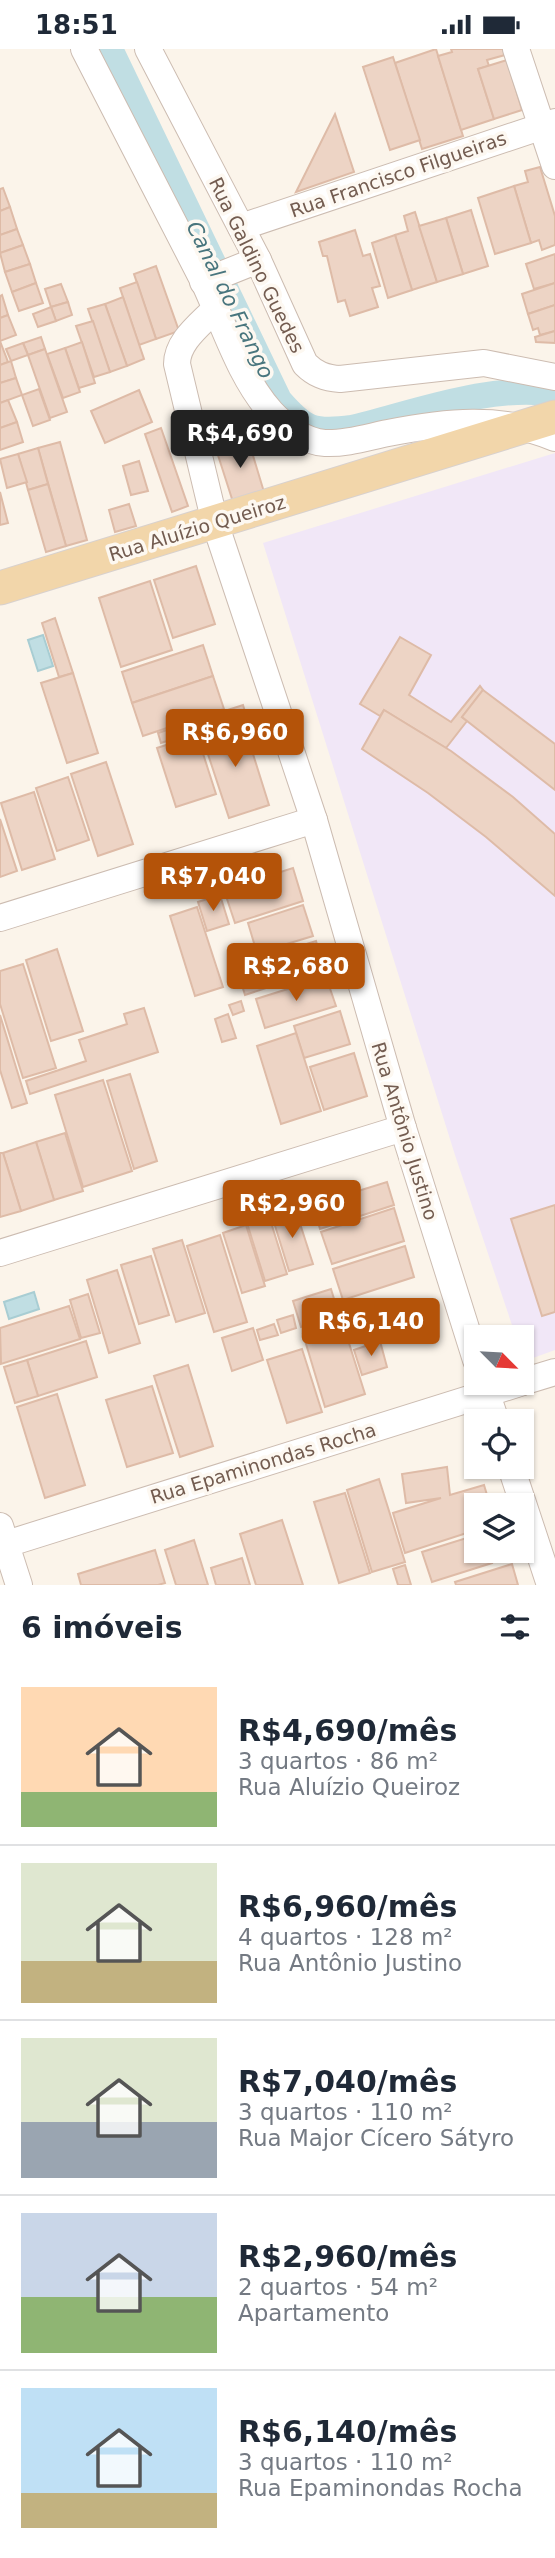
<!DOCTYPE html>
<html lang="pt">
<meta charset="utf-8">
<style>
:root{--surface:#fff;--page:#f2f2f3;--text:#1f2937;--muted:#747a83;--line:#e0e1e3;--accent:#b45309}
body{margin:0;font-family:"DejaVu Sans",sans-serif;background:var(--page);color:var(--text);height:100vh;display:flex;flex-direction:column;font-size:26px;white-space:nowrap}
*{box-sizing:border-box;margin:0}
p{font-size:23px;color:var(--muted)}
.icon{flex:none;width:38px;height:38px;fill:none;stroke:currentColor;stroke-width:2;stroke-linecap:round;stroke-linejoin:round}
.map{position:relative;height:1536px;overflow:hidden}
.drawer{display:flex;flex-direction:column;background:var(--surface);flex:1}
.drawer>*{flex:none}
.needle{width:46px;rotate:114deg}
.fabs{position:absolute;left:464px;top:1276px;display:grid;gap:14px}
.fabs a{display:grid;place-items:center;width:70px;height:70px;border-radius:0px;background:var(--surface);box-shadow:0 2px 5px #0004;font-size:35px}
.price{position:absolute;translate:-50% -60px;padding:0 16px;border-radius:7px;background:var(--accent);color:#fff;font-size:23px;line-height:46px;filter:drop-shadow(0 2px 4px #0008)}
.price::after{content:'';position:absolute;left:50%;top:42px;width:21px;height:16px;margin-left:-10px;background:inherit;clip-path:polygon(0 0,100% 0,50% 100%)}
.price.on{background:#222;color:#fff}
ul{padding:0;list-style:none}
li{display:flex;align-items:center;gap:21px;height:175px;padding:0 21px}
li+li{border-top:2px solid var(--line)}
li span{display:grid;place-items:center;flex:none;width:196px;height:140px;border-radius:0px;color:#555}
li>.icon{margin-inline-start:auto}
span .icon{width:84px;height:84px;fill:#fffc;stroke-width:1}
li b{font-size:30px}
h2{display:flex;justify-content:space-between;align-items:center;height:84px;padding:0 21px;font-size:30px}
.status{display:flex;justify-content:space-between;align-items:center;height:49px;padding:0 35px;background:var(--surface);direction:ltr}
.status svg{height:19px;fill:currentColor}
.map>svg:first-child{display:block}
</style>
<div class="status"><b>18:51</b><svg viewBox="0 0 49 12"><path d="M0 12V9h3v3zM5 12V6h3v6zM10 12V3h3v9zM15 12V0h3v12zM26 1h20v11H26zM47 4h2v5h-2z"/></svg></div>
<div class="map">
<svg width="555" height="1536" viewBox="0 0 555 1536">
<rect width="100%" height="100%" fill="#fbf4ea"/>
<polygon fill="#f1e7f7" points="555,404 555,1301 533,1309 522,1303 522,1288 516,1288 455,1106 263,494"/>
<g fill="#c0dee3" stroke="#a8cdd3" stroke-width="2">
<polygon points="43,586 53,617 38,622 28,591"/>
<polygon points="34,1243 39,1260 9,1270 4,1253"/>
</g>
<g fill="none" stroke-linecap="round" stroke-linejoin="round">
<path stroke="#c0dee3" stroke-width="26" d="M110 0 279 351C305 381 313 384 352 379 414 364 493 334 555 345"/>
</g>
<g fill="#edd4c5" stroke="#debba7" stroke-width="2">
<polygon points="436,0 463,87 422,100 395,14"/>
<polygon points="451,0 503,0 505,6 487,11 489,17 478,20 494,70 461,81 438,7 452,3"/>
<polygon points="393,8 420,91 390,101 363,18"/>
<polygon points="507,11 522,61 494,70 478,20"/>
<polygon points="335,65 354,123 296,143"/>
<polygon points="540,118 555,167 555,196 542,201 539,191 531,194 514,137 528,133 525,122"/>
<polygon points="514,137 531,194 495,205 478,149"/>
<polygon points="3,139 10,158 0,162 0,140"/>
<polygon points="10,158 17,180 0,186 0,162"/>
<polygon points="471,161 488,217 463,225 446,169"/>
<polygon points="415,163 437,233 412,241 395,186 408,182 404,167"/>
<polygon points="446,169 463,225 437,233 419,177"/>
<polygon points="17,180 23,196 0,204 0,186"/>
<polygon points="355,181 363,207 370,205 380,237 372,239 378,258 350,267 345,251 338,253 327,207 323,207 319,193"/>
<polygon points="395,186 412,241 388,249 372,194"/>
<polygon points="23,196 30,215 5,223 0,204"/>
<polygon points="555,205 555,234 534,240 526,215"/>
<polygon points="30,215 36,234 12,243 5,223"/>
<polygon points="156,217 179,282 156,290 134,225"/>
<polygon points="137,233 156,290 139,296 120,239"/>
<polygon points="36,234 43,254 19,262 12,243"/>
<polygon points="555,234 555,256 528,265 522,245"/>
<polygon points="61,235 68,253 51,258 45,240"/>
<polygon points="2,246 8,266 0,269 0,247"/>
<polygon points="123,248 144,310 127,317 105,255"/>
<polygon points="68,253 72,266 56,272 51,258"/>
<polygon points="105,255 127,317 110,323 88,260"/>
<polygon points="555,256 555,282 540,286 538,279 533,281 528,265"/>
<polygon points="51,258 56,272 38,278 33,265"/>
<polygon points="8,266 16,286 0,292 0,269"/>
<polygon points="93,272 110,323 94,328 76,277"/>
<polygon points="555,282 555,294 536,293 535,288"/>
<polygon points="41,288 45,300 28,306 23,294"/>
<polygon points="0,292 8,313 0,316"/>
<polygon points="82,293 95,334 79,339 65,299"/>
<polygon points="23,294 28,306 11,312 6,300"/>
<polygon points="65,299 80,343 63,349 47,305"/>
<polygon points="45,300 67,363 50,369 28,306"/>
<polygon points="11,312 16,329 0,334 0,316"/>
<polygon points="16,329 22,346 0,354 0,334"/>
<polygon points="39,340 50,371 33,377 22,346"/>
<polygon points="139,341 152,373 105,394 91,362"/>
<polygon points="8,351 17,373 0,379 0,354"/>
<polygon points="17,373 23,393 0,401 0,379"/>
<polygon points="161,379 188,457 172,463 145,385"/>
<polygon points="248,390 264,443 233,453 216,400"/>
<polygon points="60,393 87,491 66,497 38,399"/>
<polygon points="38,399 48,435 28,441 18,405"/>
<polygon points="18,405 27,433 7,439 0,410"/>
<polygon points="139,412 148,442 131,446 123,417"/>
<polygon points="48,435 66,497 46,503 28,441"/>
<polygon points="0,443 8,474 0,476"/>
<polygon points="129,455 136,477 115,483 109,461"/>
<polygon points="196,517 215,575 173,589 154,531"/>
<polygon points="150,532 172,601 121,618 99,549"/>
<polygon points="55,569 73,624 59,628 42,574"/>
<polygon points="400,588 431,606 409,646 451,673 480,637 483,641 462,668 467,672 446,699 384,661 380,667 360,655"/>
<polygon points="203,596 213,627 132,654 122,623"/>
<polygon points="73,624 98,704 67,714 41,634"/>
<polygon points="213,627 224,660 143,687 132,654"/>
<polygon points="483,641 555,695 555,741 462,668"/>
<polygon points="243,656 246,666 200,681 197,671"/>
<polygon points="384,661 451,702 513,748 555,785 555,847 486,788 428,744 362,700"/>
<polygon points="242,670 269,756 229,769 201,684"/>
<polygon points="197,671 200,681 161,694 158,684"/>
<polygon points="197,686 216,745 176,758 157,699"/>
<polygon points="106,713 133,795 98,807 71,725"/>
<polygon points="68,728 89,791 57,802 36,739"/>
<polygon points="34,743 55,810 22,821 1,754"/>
<polygon points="0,770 17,822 0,828"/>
<polygon points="293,819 303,852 235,874 224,841"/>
<polygon points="220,846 229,875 207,882 198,853"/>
<polygon points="303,856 313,887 257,904 248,874"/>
<polygon points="197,858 223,938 195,947 170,867"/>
<polygon points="316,892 324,920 245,946 236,917"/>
<polygon points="57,900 83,982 51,992 26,911"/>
<polygon points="23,915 56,1019 23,1029 0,955 0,922"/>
<polygon points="326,928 336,957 265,979 256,950"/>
<polygon points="241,952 244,962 233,966 229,956"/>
<polygon points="144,959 158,1003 30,1045 26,1032 86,1012 79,991 127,975 124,965"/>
<polygon points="340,962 350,995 304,1009 294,977"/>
<polygon points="228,965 236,989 222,993 215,970"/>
<polygon points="0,966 27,1054 12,1059 0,1021"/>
<polygon points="296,984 321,1062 281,1075 257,997"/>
<polygon points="354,1004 367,1047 324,1061 310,1018"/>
<polygon points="130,1025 157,1112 134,1120 107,1032"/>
<polygon points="103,1031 132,1122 83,1138 55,1046"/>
<polygon points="65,1084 83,1142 54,1151 36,1093"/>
<polygon points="36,1093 54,1151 21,1162 3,1104"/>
<polygon points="0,1104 3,1104 21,1162 0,1168"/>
<polygon points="387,1133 394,1156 320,1180 313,1156"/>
<polygon points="555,1156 555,1263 542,1267 511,1170"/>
<polygon points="295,1159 313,1215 289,1222 272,1167"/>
<polygon points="394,1159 404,1192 332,1215 321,1183"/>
<polygon points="269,1167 287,1225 265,1232 247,1174"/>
<polygon points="246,1176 265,1237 242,1244 223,1184"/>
<polygon points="220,1186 247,1273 214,1283 187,1197"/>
<polygon points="182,1191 205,1264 176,1273 153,1200"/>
<polygon points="405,1197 414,1228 343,1251 333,1220"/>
<polygon points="151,1207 169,1266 139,1275 121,1216"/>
<polygon points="117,1221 140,1294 109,1304 87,1231"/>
<polygon points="331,1240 339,1266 301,1278 293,1252"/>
<polygon points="88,1245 100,1284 81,1289 70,1251"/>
<polygon points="69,1257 80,1290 1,1315 0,1279"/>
<polygon points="293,1266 296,1279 281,1284 277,1271"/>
<polygon points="342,1272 365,1345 325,1358 303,1285"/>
<polygon points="274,1275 278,1286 260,1291 257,1281"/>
<polygon points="253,1279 263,1311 232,1322 222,1289"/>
<polygon points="86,1292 97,1328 38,1347 27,1311"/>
<polygon points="380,1292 387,1318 362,1326 354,1301"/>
<polygon points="302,1300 322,1363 287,1374 267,1311"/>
<polygon points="27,1311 38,1347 15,1354 4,1318"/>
<polygon points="188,1316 213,1397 180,1408 154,1327"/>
<polygon points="152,1337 173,1404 127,1418 106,1351"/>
<polygon points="57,1345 85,1436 45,1449 17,1358"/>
<polygon points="447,1418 450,1446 484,1436 490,1456 476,1456 476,1481 405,1504 393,1464 441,1449 406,1454 402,1425"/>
<polygon points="379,1430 405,1513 372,1523 347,1441"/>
<polygon points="345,1444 370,1524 339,1534 314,1453"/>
<polygon points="282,1471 303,1536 256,1536 240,1485"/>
<polygon points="476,1486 476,1502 488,1502 492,1514 432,1533 422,1503"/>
<polygon points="194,1491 208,1536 176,1536 165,1501"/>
<polygon points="155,1501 165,1534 158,1536 81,1536 78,1525"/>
<polygon points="242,1509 250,1536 216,1536 211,1519"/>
<polygon points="512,1515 518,1536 456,1536 455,1533"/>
<polygon points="405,1516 411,1536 398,1536 393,1520"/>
</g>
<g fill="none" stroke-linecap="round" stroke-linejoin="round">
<g stroke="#ccbcb1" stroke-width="28">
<g id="minor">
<path d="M84 0C123 77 164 154 203 231 224 275 239 327 271 363 284 377 305 393 325 394 346 395 368 388 388 384 444 373 501 366 555 389"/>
<path d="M148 0 258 211 305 315C315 325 325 329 340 330L484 314 555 328"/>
<polyline points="516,0 555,117"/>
<polyline points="241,178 555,73"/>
<polyline points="203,233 258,211"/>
<path d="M215 260C201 275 177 292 177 315L215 474 314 771 403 1079 476 1311"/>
<polyline points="0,869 314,771"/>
<polyline points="0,1204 403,1079"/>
<polyline points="522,1333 555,1323"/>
<polyline points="483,1334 496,1372"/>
<polyline points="511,1418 550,1536"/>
<polyline points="0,1477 19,1536"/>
<polyline points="0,1497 520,1334"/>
</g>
</g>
<g stroke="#d8d1ce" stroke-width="35">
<polyline id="major" points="0,539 555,368"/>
</g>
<use href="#minor" stroke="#fff" stroke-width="26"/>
<use href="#major" stroke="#f2d6aa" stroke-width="33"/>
</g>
<g text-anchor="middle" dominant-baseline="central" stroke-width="7" stroke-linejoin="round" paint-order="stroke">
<g font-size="19" fill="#735c50" stroke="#fdf8f1">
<text transform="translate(398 125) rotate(-19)">Rua Francisco Filgueiras</text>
<text transform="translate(257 216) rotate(64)">Rua Galdino Guedes</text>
<text transform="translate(197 479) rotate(-17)">Rua Aluízio Queiroz</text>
<text transform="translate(405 1082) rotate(73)">Rua Antônio Justino</text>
<text transform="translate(263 1414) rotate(-17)">Rua Epaminondas Rocha</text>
</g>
<g font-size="21" font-style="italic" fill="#48757d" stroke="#fdf8f1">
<text transform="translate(230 251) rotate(64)">Canal do Frango</text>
</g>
</g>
</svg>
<div class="fabs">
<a><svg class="needle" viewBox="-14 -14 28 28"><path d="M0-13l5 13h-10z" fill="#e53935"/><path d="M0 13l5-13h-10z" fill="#747a83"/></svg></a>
<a><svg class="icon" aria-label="locate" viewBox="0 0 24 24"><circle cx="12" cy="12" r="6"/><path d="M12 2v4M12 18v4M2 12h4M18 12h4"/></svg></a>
<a><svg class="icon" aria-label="layers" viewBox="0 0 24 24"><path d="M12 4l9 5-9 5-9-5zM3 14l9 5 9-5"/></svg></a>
</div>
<b class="price on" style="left:240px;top:421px">R$4,690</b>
<b class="price" style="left:235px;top:720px">R$6,960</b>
<b class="price" style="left:213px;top:864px">R$7,040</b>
<b class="price" style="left:296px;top:954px">R$2,680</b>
<b class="price" style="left:292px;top:1191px">R$2,960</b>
<b class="price" style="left:371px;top:1309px">R$6,140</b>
</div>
<section class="drawer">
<h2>6 imóveis<svg class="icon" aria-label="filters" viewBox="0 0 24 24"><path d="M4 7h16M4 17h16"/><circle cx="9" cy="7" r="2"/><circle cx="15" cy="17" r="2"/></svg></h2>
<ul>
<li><span style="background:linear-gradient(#ffd9b3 75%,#8fb573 0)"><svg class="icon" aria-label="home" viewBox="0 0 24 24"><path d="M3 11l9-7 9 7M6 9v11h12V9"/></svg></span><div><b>R$4,690/mês</b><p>3 quartos · 86 m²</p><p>Rua Aluízio Queiroz</p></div></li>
<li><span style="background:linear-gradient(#dfe7d0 70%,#c2b280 0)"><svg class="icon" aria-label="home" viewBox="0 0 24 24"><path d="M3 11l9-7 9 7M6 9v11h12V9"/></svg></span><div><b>R$6,960/mês</b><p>4 quartos · 128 m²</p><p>Rua Antônio Justino</p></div></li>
<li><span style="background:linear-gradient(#dfe7d0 60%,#9aa5b1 0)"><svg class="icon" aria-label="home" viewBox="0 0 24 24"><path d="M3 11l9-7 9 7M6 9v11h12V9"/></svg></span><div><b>R$7,040/mês</b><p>3 quartos · 110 m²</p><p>Rua Major Cícero Sátyro</p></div></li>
<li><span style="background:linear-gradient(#c9d6e8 60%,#8fb573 0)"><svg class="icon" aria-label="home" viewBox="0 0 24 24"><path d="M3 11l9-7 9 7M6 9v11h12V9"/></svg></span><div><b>R$2,960/mês</b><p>2 quartos · 54 m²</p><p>Apartamento</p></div></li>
<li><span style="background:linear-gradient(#bfe0f5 75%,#c2b280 0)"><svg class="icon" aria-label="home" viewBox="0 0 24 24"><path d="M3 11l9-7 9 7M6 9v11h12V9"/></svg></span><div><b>R$6,140/mês</b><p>3 quartos · 110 m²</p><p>Rua Epaminondas Rocha</p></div></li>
</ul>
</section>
